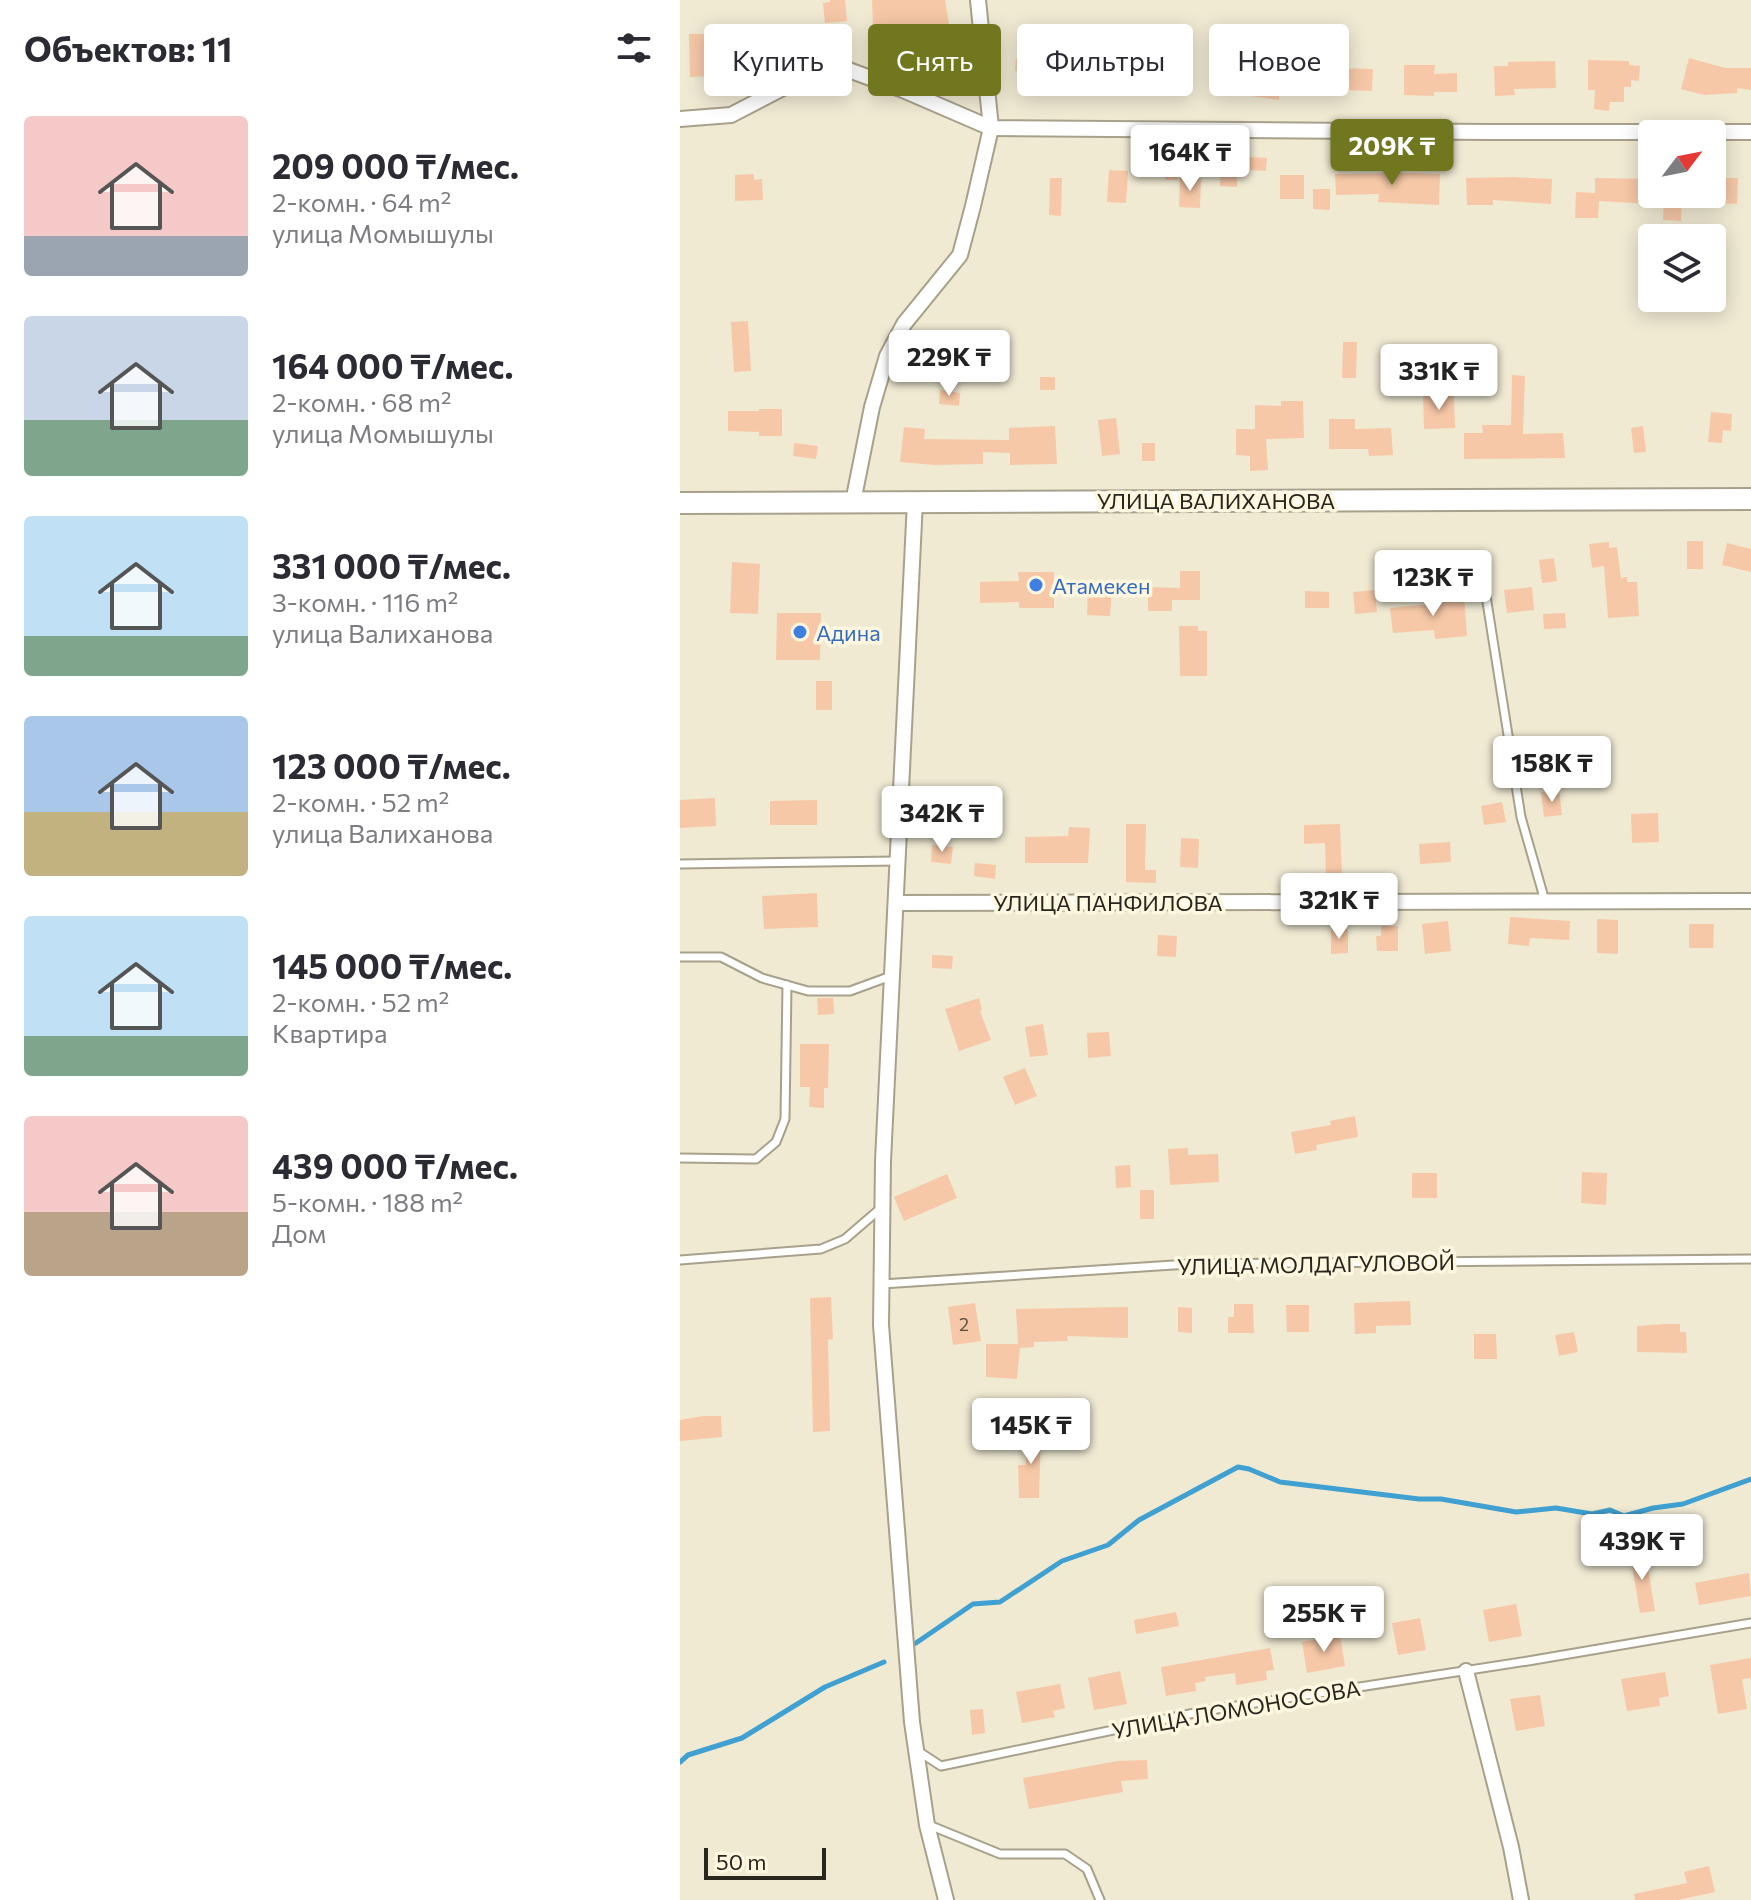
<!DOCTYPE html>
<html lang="ru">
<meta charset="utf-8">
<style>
:root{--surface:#fff;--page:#f7f7f7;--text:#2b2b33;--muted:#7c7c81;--accent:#70771f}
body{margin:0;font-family:Commissioner,sans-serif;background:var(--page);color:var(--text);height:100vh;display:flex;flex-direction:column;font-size:30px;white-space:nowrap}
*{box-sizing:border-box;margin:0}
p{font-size:26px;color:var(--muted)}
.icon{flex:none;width:44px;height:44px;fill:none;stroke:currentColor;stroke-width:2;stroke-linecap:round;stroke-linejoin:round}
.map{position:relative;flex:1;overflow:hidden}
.sheet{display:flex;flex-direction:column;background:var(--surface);width:680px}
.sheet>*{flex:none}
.top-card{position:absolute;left:24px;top:24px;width:760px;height:72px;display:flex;gap:16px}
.needle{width:52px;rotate:58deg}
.buttons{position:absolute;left:958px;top:120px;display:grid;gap:16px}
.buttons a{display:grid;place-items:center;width:88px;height:88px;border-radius:8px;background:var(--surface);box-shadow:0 4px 20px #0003;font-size:40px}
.scale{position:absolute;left:24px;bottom:20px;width:122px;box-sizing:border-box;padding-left:8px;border:4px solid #29261e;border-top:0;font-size:22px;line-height:28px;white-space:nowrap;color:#29261e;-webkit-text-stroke:6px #fef7e0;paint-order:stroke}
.price{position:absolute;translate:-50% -68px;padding:0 18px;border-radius:8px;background:#fff;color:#222;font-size:26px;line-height:52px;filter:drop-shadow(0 2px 4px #0008)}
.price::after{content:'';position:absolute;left:50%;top:48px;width:24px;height:18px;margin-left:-12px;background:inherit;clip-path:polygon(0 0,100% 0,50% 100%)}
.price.selected{background:var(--accent);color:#fff}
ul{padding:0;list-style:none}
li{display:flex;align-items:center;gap:24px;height:200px;padding:0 24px}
li span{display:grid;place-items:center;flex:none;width:224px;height:160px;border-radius:8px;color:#555}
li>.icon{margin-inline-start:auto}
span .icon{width:96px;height:96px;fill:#fffc;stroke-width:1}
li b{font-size:34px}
h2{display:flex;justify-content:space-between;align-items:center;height:96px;padding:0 24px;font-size:34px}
.tag{padding:0 28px;border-radius:8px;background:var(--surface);box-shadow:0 4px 20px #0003;font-size:28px;line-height:72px}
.tag.selected{background:var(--accent);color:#fff}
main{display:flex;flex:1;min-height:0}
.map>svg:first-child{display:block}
</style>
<main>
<section class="sheet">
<h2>Объектов: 11<svg class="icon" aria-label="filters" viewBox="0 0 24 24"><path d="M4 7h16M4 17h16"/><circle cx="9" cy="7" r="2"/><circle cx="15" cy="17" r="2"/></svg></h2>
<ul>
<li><span style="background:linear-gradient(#f6c9c9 75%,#9aa5b1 0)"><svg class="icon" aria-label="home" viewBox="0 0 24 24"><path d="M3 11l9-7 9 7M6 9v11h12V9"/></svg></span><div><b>209 000 ₸/мес.</b><p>2-комн. · 64 m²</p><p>улица Момышулы</p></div></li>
<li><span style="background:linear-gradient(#c9d6e8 65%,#7fa58c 0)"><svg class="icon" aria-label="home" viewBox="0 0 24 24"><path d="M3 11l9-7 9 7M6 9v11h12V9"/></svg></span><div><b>164 000 ₸/мес.</b><p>2-комн. · 68 m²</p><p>улица Момышулы</p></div></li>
<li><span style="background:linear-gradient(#bfe0f5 75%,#7fa58c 0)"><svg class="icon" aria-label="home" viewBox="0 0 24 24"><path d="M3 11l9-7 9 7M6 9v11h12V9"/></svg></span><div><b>331 000 ₸/мес.</b><p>3-комн. · 116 m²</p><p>улица Валиханова</p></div></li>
<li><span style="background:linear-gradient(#a9c7e8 60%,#c2b280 0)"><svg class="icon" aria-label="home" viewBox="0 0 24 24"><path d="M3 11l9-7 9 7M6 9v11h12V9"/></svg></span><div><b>123 000 ₸/мес.</b><p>2-комн. · 52 m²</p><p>улица Валиханова</p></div></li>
<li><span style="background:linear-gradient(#bfe0f5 75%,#7fa58c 0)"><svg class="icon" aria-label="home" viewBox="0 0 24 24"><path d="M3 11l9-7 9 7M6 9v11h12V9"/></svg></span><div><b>145 000 ₸/мес.</b><p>2-комн. · 52 m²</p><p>Квартира</p></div></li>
<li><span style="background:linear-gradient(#f6c9c9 60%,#b9a48a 0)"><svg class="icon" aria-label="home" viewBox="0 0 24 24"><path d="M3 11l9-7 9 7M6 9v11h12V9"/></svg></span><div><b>439 000 ₸/мес.</b><p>5-комн. · 188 m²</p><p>Дом</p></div></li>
</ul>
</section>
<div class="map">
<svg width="1071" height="1900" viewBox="0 0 1071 1900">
<rect width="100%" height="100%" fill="#f0ead3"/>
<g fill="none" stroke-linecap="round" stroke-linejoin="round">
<g stroke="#3fa0d1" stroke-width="5">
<polyline points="236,1643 293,1604 320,1602 382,1561 428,1545 459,1520 558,1467 569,1469 600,1482 739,1499 761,1499 836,1512 876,1508 912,1514 930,1510 944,1516 973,1508 1003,1504 1071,1479"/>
<polyline points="0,1762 8,1755 62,1738 145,1687 204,1662"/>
</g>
</g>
<g fill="#f6c8a7">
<polygon points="150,0 165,0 167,21 145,23 143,3 150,2"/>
<polygon points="192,0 265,0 270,30 244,35 243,28 193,27"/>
<polygon points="9,34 31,34 31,39 64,37 65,58 55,58 58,91 37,92 36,76 10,77"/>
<polygon points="369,51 400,51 399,87 379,87 379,77 335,71 336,58 350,58 351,54 369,56"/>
<polygon points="477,53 502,54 503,88 477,87"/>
<polygon points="566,54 601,58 599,100 564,95"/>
<polygon points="1009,58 1045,68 1071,68 1071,90 1057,88 1057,93 1024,95 1001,89"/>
<polygon points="908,60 949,61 949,65 960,66 959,81 951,80 951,87 944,87 944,102 930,102 929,111 914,109 915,90 908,90"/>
<polygon points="875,61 876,88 834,89 835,95 815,96 814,66 828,66 828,62"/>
<polygon points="426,65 448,65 448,89 426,88"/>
<polygon points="724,65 755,65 754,74 777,73 777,92 754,92 754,96 724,95"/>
<polygon points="658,68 693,69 692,91 643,89 643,95 629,95 629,72 657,72"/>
<polygon points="568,157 587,158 586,171 568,170"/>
<polygon points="541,161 557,161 557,187 540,186"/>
<polygon points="486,165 498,166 497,180 485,180"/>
<polygon points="429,170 448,171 446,203 427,202"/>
<polygon points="734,173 760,174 759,205 698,202 699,194 656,195 655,174"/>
<polygon points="74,174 74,180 82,179 83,200 55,201 55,175"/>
<rect x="600" y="175" width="24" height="24"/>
<polygon points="834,177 872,179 871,204 813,200 813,205 787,205 786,178"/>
<polygon points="370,178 382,178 381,216 369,215"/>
<polygon points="500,178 521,179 520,208 499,207"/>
<polygon points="915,178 972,179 972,204 919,201 918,218 895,218 896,192 915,193"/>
<polygon points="1037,178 1058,178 1057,204 1037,203"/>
<polygon points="633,189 650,189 650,210 633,209"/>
<polygon points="984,194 1002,194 1001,221 983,220"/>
<polygon points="68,321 71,371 54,372 51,322"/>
<polygon points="663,342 677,342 676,378 662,378"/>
<polygon points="832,375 845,376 843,434 883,433 885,458 784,459 784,433 803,433 802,425 831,425"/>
<rect x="360" y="377" width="15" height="13"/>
<polygon points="260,390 280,393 279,406 259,404"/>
<polygon points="774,395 775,428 744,429 743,396"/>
<polygon points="601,401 623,401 624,438 586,439 588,470 570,471 570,456 556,455 556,429 575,429 575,405 601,406"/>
<polygon points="79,409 102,409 102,436 79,436 79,432 48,431 48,411 79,411"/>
<polygon points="1031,412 1052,414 1051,431 1043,430 1042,443 1028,442"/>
<polygon points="436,418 440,454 422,456 418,420"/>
<polygon points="649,419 675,419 675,429 711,428 713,455 689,456 688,449 649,449"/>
<polygon points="375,426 377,464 330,465 330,453 303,452 303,464 254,465 220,462 224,427 245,429 244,439 329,440 329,428"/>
<polygon points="963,426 966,452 954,453 951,428"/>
<polygon points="114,443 138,446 136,459 113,456"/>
<rect x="462" y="443" width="13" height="18"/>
<rect x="1007" y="541" width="16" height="28"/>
<polygon points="929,542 929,548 937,547 941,578 947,577 947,582 957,582 959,616 928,618 924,566 912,568 909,544"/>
<polygon points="1047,543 1071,549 1071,572 1042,565"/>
<polygon points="874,558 877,581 862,583 859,560"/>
<polygon points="52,562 80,564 78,614 50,613"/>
<polygon points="500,571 520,571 520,600 492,600 492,611 468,611 468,587 500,588"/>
<polygon points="338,572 374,572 374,608 339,608 339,602 300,603 300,582 339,581"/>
<polygon points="408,584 432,586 430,616 407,615"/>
<polygon points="852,587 854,610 827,613 824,590"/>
<polygon points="695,590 697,612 675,614 673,592"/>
<polygon points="625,591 649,592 649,608 625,608"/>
<polygon points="784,595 787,636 755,639 754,630 713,633 710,608 752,604 752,598"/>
<polygon points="97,613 141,613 140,660 96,660"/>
<polygon points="885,613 886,628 864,629 863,614"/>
<polygon points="499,626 518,626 518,631 527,631 527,676 500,676"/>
<rect x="136" y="681" width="16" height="29"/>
<polygon points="879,790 882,815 864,817 861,792"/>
<polygon points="35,798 36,826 0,828 0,800"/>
<polygon points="137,800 137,825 90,825 90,801"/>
<polygon points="822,802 826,822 804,825 801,806"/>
<polygon points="978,813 979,842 952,843 951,814"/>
<polygon points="446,824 466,824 465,870 476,870 476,883 446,882"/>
<polygon points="660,824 662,878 646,878 645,843 624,844 624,825"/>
<polygon points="389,827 410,828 408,863 345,863 345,837 388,836"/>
<polygon points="501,838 519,839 518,868 500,867"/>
<polygon points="770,842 771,862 740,864 739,844"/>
<polygon points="252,845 273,847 271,864 251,862"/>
<polygon points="295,863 316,865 315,879 294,876"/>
<polygon points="137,893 138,927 84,929 82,896"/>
<polygon points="830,917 890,921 889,940 850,938 849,946 828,944"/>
<polygon points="917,919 938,920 938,954 917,953"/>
<polygon points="768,921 771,951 745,954 742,924"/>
<polygon points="1009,924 1034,924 1033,948 1009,948"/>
<polygon points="701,926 718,926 718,951 697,951 696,936 701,936"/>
<polygon points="651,929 668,929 668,953 651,954"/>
<polygon points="478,935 497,936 496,957 477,956"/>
<polygon points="252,955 273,956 272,969 252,968"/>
<polygon points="137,998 153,998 154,1014 138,1015"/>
<polygon points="299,998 302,1010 300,1011 311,1040 279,1051 265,1009"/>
<polygon points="363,1024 368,1055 350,1057 345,1027"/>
<polygon points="429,1032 431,1056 408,1058 407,1033"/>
<polygon points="120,1044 149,1044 148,1088 144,1088 144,1108 129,1107 130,1087 120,1087"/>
<polygon points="345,1068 357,1096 335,1105 323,1077"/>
<polygon points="675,1116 678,1137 636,1145 637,1150 615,1154 611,1132 651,1125 650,1121"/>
<polygon points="508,1148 508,1155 538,1154 539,1182 490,1185 488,1149"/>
<polygon points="450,1165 451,1187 436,1188 435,1166"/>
<polygon points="902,1172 927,1173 926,1205 901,1203"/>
<rect x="732" y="1173" width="25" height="25"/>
<polygon points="267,1174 277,1198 224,1221 214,1197"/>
<rect x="460" y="1190" width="14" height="29"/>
<polygon points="151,1297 153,1339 148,1340 150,1431 133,1432 130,1298"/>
<polygon points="730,1301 731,1325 696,1326 696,1333 675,1334 674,1303"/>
<polygon points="295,1303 301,1341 273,1345 268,1307"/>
<polygon points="554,1304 573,1304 574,1333 548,1333 548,1317 554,1317"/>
<polygon points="606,1305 629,1305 629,1332 607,1332"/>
<polygon points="448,1307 448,1338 387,1336 388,1341 354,1342 354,1347 340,1348 337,1379 306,1377 306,1344 338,1344 336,1309"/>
<polygon points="498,1307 512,1308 512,1333 498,1332"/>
<polygon points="985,1324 1000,1324 1000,1332 1006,1332 1007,1353 957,1352 957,1326"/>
<polygon points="894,1332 898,1352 879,1356 875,1335"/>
<polygon points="794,1334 816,1334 817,1359 794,1359"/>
<polygon points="23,1416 41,1416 42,1437 0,1441 0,1420"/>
<polygon points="346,1429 361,1429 359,1498 339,1498 338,1465 346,1465"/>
<polygon points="965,1551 975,1611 960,1613 950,1553"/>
<polygon points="1069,1573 1071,1596 1019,1605 1015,1583"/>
<polygon points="836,1604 842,1636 809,1642 803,1610"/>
<polygon points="496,1612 499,1626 456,1634 454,1620"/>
<polygon points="740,1618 746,1650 718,1655 712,1623"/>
<polygon points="660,1635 665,1666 627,1673 622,1642"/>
<polygon points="590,1648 594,1670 586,1671 587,1680 556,1685 555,1673 525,1677 526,1681 515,1683 516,1691 486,1696 481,1667"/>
<polygon points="1071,1658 1071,1678 1062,1679 1067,1709 1038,1714 1030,1665"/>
<polygon points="440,1671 447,1704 414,1710 408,1678"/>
<polygon points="985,1672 989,1696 979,1698 980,1706 947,1711 941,1679"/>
<polygon points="380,1684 385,1708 373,1711 375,1717 342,1723 336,1692"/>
<polygon points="860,1695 865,1726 836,1731 830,1699"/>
<polygon points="303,1709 305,1733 292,1735 290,1710"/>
<polygon points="467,1760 468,1779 441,1781 443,1792 349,1809 343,1778 438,1761"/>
<polygon points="1029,1866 1035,1892 998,1900 955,1900 954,1894 1007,1883 1004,1872"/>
</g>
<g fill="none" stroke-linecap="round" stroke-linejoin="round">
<g stroke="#a7a18b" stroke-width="11">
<g id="lane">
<polyline points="800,558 841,817 865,901"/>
<polyline points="0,864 218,861"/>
<polyline points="0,957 41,957 82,978 128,991 170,991 211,976"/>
<polyline points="0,1158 76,1159 96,1142 105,1119 107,985"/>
<polyline points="0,1260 141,1249 165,1239 201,1208"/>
<polyline points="202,1284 509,1264 1071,1259"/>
<polyline points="238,1751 261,1766 524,1711 848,1661 1071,1623"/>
<polyline points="249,1825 320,1854 385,1854 407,1869 420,1900"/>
</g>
</g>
<g stroke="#a7a18b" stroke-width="18">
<g id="street">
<polyline points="0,119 51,115 128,75 155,65 223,90 311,128 809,132 1071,132"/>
<polyline points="235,501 203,1161 201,1325 232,1722 247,1825 266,1900"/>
<polyline points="173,502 192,407 207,356 224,324 280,255 293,206 311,128 298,0"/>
<polyline points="216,903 1071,901"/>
<polyline points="786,1671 831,1847 841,1900"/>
</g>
</g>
<g stroke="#a7a18b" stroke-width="24">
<polyline id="secondary" points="0,503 1071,499"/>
</g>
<use href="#lane" stroke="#fff" stroke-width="7"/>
<use href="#street" stroke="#fff" stroke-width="14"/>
<use href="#secondary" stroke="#fff" stroke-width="20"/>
</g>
<g fill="#3f7fe0" stroke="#fef7e0" stroke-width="3">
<circle cx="356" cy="585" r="8"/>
<circle cx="120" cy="632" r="8"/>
</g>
<g text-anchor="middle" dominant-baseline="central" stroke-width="7" stroke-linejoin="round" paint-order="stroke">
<g font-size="18" fill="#5c4e40">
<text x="284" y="1324">2</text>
</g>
<g font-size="22" fill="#29261e" stroke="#fef7e0">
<text x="536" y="500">УЛИЦА ВАЛИХАНОВА</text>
<text x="428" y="902">УЛИЦА ПАНФИЛОВА</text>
<text transform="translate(636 1264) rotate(-1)">УЛИЦА МОЛДАГУЛОВОЙ</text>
<text transform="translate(556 1709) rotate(-10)">УЛИЦА ЛОМОНОСОВА</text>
</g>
<g font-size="22" fill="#366cbe" stroke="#fef7e0" text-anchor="start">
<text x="372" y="585">Атамекен</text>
<text x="136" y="632">Адина</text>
</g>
</g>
</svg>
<div class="buttons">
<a><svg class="needle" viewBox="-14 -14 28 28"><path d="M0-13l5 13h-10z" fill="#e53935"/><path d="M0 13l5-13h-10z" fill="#7c7c81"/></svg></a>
<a><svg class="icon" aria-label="layers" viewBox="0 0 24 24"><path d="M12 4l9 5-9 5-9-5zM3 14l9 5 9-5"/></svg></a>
</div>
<div class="scale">50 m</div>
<b class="price selected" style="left:712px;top:187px">209K ₸</b>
<b class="price" style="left:510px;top:193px">164K ₸</b>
<b class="price" style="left:269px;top:398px">229K ₸</b>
<b class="price" style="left:759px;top:412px">331K ₸</b>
<b class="price" style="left:753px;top:618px">123K ₸</b>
<b class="price" style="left:872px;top:804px">158K ₸</b>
<b class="price" style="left:262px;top:854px">342K ₸</b>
<b class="price" style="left:659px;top:941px">321K ₸</b>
<b class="price" style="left:351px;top:1466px">145K ₸</b>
<b class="price" style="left:962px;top:1582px">439K ₸</b>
<b class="price" style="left:644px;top:1654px">255K ₸</b>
<div class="top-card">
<a class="tag">Купить</a>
<a class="tag selected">Снять</a>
<a class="tag">Фильтры</a>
<a class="tag">Новое</a>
</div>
</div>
</main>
